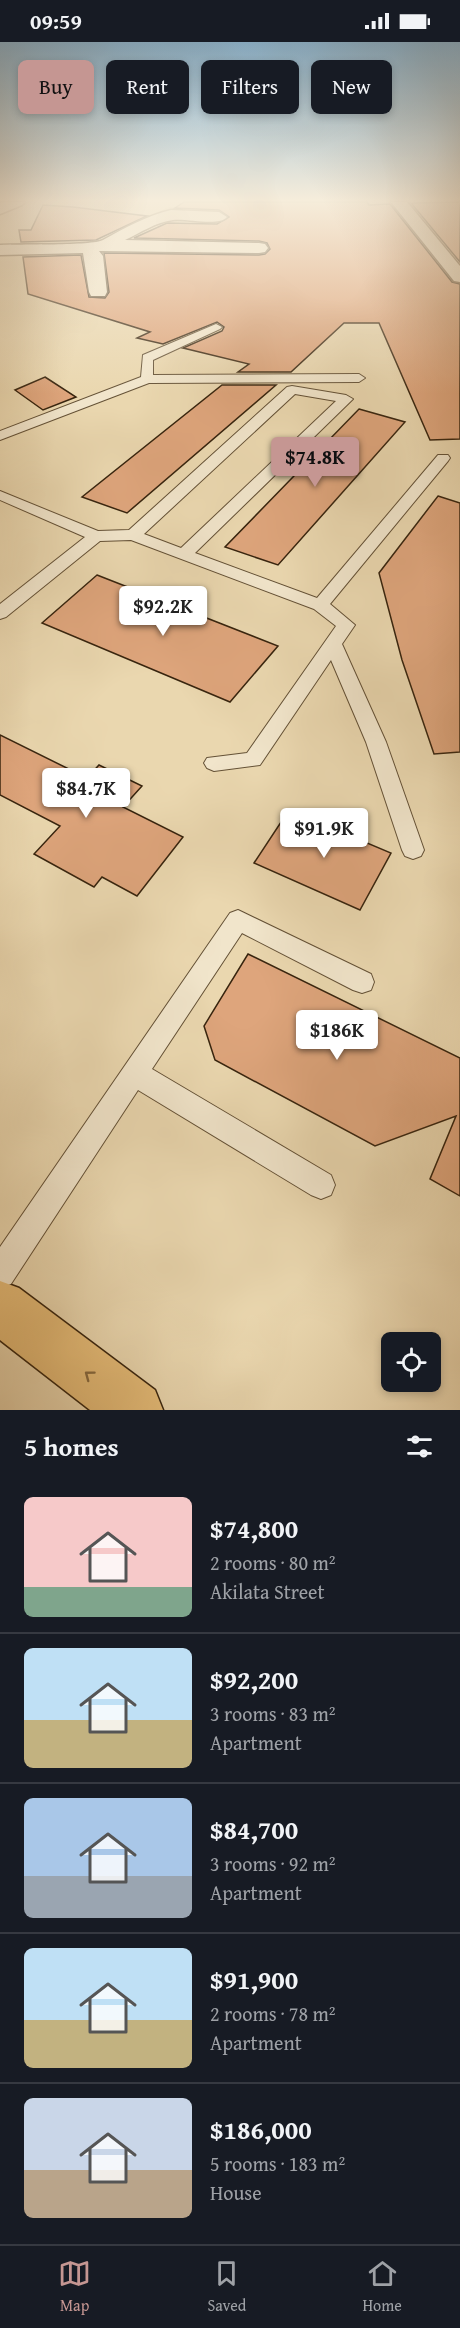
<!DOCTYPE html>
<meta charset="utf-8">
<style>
:root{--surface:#171b24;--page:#20242c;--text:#f1f3f6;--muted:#9ea1a6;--line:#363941;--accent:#c59692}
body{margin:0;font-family:"Gentium Book Plus",serif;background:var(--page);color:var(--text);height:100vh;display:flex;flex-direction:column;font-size:22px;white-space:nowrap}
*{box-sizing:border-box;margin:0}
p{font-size:20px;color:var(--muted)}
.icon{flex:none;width:33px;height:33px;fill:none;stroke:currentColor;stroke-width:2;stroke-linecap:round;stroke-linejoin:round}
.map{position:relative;height:1368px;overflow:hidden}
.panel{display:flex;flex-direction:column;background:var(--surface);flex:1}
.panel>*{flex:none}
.banner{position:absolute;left:18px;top:18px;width:424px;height:54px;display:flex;gap:12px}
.buttons{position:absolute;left:381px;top:1290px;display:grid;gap:12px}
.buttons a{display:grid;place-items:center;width:60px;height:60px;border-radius:9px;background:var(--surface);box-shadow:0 3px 9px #0003;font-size:30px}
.price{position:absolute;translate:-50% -51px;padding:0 14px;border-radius:6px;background:#fff;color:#222;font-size:20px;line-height:39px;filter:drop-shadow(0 2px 3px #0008)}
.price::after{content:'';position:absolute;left:50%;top:36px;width:18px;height:14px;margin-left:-9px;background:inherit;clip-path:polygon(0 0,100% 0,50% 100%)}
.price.current{background:var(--accent);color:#111}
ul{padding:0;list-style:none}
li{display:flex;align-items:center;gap:18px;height:150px;padding:0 24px}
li+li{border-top:2px solid var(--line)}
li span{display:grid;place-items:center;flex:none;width:168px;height:120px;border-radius:9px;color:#555}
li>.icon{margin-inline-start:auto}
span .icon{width:72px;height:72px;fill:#fffc;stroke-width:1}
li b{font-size:26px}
h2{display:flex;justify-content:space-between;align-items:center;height:72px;padding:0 24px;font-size:26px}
.pill{padding:0 21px;border-radius:9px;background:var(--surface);box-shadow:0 3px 9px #0003;font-size:21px;line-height:54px}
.pill.current{background:var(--accent);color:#111}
.status{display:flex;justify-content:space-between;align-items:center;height:42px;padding:0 30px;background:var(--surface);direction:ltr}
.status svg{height:16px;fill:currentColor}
.tabs{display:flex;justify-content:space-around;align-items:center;height:84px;border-top:2px solid var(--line);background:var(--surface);font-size:16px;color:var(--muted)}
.tabs a{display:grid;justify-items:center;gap:3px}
.tabs .current{color:var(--accent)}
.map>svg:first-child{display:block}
</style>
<div class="status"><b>09:59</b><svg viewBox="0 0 49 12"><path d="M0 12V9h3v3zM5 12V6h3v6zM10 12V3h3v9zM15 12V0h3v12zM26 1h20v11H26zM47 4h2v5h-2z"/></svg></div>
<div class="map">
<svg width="460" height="1368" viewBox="0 0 460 1368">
<rect width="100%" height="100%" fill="#ead7af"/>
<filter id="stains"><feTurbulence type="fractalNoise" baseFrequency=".00333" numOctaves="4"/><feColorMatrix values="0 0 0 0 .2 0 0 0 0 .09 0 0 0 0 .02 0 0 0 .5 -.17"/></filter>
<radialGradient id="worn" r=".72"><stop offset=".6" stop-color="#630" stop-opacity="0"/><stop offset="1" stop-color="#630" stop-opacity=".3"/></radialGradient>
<g fill="#dea57c" stroke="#37240e" stroke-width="1.5">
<polygon points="184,160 367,160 369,163 390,162 452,240 460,242 460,397 430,398 379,281 344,281 291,330 238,330 249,322 183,306 222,289 224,285 217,280 163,302 137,296 150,290 28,252 23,215 81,213 89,255 105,256 109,250 104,211 259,213 265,212 270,207 267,201 259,199 134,196 167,181 217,182 229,175 219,168 175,166"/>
<polygon points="460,160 460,220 411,161"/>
<polygon points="43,163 73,165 147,174 96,198 21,200 19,188 31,188"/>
<polygon points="45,335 76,355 43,368 15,348"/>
<polygon points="222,343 276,343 127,471 82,455"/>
<polygon points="359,367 405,380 278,523 225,505"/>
<polygon points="438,454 460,461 460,710 434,712 402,618 379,531"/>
<polygon points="97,533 278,604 230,660 42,581"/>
<polygon points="0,693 87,736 99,723 142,744 123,765 183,795 137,854 102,835 94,845 34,812 60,784 0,753"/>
<polygon points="289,768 391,811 360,868 254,821"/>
<polygon points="248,912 460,1016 460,1154 430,1137 456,1074 375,1104 215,1018 204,984"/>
</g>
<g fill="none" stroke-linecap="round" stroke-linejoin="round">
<g stroke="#645136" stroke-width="2">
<g id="lane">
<polygon points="216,282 222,285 220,287 153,318 153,333 359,332 365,336 359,340 149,341 0,398 0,389 141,335 143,313"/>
<path d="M292 344 346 353 353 357 195 511 317 556 438 413H448L450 416 448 419 330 562 355 583 342 602 386 700 424 808 421 814 413 817 405 814 402 808 366 700 331 618 260 723 214 729 207 726 204 721 207 716 247 711 336 584 314 567 131 498 100 499 6 575 0 577V562L85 495 0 458V449L98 489 129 488 287 345ZM295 352 336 359 181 506 144 492Z"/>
<polygon points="238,868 371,932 374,940 371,948 362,951 353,948 242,891 152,1027 331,1133 335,1143 331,1153 321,1157 311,1153 138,1048 11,1242 0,1246 0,1205 230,871"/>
</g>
</g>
<g stroke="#645136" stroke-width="3">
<g id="street">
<polygon points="3,160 25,160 22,163 0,172 0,161"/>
<polygon points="391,160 407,160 460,224 460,240 454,239"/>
<path d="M171 168 219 170 227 175C219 185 186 176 173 178 156 180 140 191 125 198L259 201 265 202 268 206 265 210 259 211 99 209 103 214 107 250 105 254H91L89 250 83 211 0 213V203C18 202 92 204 103 198 125 186 146 174 171 168Z"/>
</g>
</g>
<g stroke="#37240e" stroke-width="3">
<polygon id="primary" points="0,1239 19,1246 155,1348 163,1368 90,1368 0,1298"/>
</g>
<use href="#lane" fill="#f1e5cb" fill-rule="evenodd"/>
<use href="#street" fill="#f1e5cb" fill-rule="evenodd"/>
<use href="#primary" fill="#e5bc78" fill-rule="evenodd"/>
</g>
<defs><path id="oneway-chevron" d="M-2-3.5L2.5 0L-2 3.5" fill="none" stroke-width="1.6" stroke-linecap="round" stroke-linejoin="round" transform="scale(1.5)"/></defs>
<use stroke="#85683e" href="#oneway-chevron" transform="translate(89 1333) rotate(-143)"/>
<linearGradient id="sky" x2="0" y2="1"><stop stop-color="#89b5d3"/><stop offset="0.45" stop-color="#f6eddb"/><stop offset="1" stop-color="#f6eddb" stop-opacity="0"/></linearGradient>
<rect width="460" height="352" fill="url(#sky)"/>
<rect width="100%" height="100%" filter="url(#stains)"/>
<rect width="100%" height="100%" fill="url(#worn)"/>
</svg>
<div class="buttons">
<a><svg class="icon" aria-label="locate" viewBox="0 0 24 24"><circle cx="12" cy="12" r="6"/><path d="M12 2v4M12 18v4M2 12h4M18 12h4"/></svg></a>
</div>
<b class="price current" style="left:315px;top:446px">$74.8K</b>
<b class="price" style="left:163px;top:595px">$92.2K</b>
<b class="price" style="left:86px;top:777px">$84.7K</b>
<b class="price" style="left:324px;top:817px">$91.9K</b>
<b class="price" style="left:337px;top:1019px">$186K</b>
<div class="banner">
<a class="pill current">Buy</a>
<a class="pill">Rent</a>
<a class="pill">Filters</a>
<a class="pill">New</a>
</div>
</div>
<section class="panel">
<h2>5 homes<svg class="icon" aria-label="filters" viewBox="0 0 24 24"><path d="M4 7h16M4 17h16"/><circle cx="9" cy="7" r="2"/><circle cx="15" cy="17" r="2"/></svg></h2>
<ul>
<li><span style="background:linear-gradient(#f6c9c9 75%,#7fa58c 0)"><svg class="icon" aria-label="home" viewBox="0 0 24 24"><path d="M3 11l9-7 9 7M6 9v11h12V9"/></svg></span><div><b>$74,800</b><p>2 rooms · 80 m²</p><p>Akilata Street</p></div></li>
<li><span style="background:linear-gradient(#bfe0f5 60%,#c2b280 0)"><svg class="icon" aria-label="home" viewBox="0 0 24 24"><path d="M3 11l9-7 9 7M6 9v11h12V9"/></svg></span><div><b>$92,200</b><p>3 rooms · 83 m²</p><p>Apartment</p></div></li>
<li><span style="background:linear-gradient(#a9c7e8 65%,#9aa5b1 0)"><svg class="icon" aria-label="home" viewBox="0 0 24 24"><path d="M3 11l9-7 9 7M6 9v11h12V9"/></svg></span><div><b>$84,700</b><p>3 rooms · 92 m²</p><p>Apartment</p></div></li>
<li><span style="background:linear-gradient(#bfe0f5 60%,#c2b280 0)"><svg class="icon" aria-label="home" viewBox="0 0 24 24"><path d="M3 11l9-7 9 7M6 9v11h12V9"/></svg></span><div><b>$91,900</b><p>2 rooms · 78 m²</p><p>Apartment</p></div></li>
<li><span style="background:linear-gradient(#c9d6e8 60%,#b9a48a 0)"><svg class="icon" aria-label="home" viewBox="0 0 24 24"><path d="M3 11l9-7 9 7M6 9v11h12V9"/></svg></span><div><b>$186,000</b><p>5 rooms · 183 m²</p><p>House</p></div></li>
</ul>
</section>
<nav class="tabs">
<a class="current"><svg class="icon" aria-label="map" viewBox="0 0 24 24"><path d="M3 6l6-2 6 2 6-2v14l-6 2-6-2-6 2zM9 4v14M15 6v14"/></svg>Map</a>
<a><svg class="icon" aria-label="saved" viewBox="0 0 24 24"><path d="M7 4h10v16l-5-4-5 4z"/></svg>Saved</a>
<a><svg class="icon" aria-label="home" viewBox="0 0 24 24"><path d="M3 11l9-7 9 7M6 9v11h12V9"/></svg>Home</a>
</nav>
